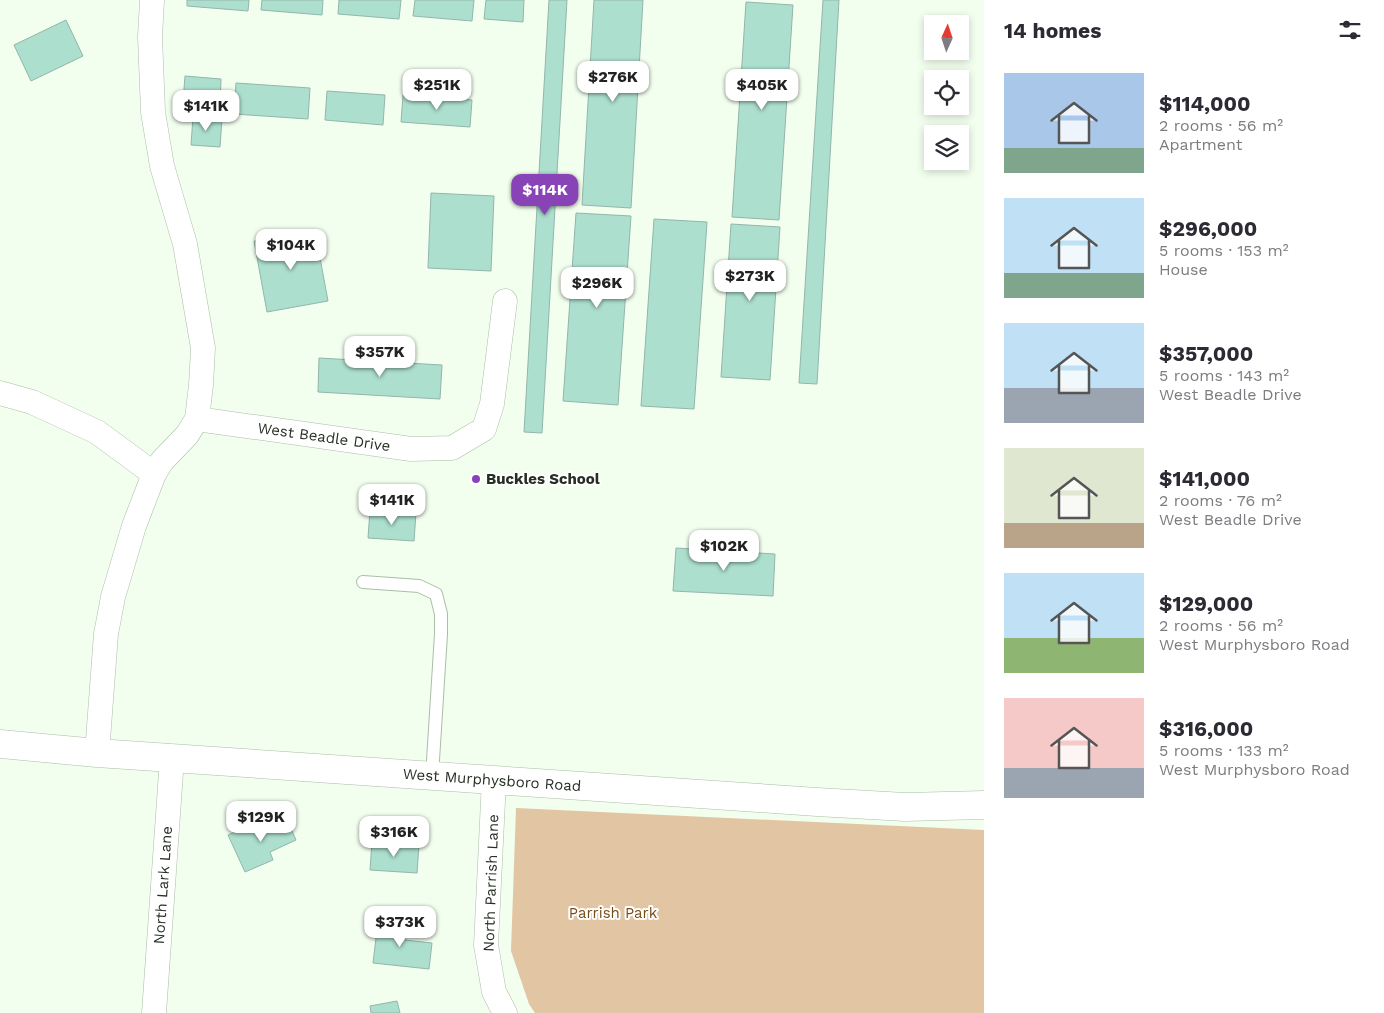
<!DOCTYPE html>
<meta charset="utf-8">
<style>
:root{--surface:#fff;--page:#f2f2f3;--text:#2b2b33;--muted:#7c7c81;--accent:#8843b7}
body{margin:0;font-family:"Work Sans",sans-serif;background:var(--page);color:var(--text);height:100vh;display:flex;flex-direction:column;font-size:19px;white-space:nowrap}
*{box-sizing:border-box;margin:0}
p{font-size:16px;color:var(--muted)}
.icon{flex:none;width:28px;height:28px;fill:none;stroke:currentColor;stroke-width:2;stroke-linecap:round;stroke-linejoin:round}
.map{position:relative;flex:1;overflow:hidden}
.panel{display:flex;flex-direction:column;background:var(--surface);width:400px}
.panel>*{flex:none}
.needle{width:32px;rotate:3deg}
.fabs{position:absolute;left:924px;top:15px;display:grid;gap:10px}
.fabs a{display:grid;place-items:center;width:45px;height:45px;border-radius:0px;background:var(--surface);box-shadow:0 2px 8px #0003;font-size:25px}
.price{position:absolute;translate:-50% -42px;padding:0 11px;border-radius:10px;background:#fff;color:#222;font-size:16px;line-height:32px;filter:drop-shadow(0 1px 2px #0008)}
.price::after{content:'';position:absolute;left:50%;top:30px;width:15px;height:11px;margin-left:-8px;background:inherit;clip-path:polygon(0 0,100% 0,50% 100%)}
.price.active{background:var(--accent);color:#fff}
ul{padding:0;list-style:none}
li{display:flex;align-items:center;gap:15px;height:125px;padding:0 20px}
li span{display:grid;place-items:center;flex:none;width:140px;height:100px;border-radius:0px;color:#555}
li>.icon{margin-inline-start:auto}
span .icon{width:60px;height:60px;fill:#fffc;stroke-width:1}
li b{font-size:21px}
h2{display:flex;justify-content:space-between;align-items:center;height:60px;padding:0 20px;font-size:21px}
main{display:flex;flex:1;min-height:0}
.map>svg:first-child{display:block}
</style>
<main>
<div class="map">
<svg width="984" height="1013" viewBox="0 0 984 1013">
<rect width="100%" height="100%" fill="#f2feee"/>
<polygon fill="#e2c5a3" points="516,808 984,830 984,1013 535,1013 529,1004 511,951"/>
<g fill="#acdfce" stroke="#93b6aa">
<polygon points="187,0 249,0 248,11 187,6"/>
<polygon points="262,0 323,0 322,15 261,10"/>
<polygon points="339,0 401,0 399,19 338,14"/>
<polygon points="415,0 474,0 472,21 413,16"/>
<polygon points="486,0 524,0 523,22 484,19"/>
<polygon points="549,0 567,0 542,433 524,432"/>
<polygon points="594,0 643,0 631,208 582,205"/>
<polygon points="823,0 839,0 817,384 799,383"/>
<polygon points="746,2 793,5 779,220 732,217"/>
<polygon points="66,20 83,56 31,81 14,45"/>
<polygon points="185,76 221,79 220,105 183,102"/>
<polygon points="236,83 310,88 308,119 234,114"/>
<polygon points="327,91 385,95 383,125 325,120"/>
<polygon points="403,95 472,100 470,127 401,122"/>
<polygon points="193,117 222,119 220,147 191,145"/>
<polygon points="431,193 494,196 491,271 428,268"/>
<polygon points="576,213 631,216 618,405 563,401"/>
<polygon points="654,219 707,222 694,409 641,406"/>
<polygon points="731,224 780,227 770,380 721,377"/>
<polygon points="315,231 328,301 267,312 254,241"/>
<polygon points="319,358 442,365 440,399 318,392"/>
<polygon points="370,510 416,513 414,541 368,538"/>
<polygon points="676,548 775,554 773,596 673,591"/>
<polygon points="286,817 296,840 270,852 273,860 245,872 228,835 248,826 251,832"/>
<polygon points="372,842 419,845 417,873 370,870"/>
<polygon points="378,921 407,924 405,940 432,943 429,969 373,963"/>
<polygon points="397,1001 400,1013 371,1013 370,1006"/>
</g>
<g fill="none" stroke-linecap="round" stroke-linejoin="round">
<g stroke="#abbea5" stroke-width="14">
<polyline id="service" points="363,582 419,586 436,594 441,614 441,634 432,776"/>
</g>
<g stroke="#abbea5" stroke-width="25">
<g id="minor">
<polyline points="0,393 32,402 97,432 154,474"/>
<polyline points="197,419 411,449 452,448 484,429 492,404 505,301"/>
<polyline points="97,753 106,634 113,597 134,526 154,474 162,461 187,435 197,419 201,385 203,348 185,244 162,166 153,112 150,37 152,0"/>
<polyline points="494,780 486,945 494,992 505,1013"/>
<polyline points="154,1013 172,758"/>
</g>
</g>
<g stroke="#abbea5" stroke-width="29">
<polyline id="tertiary" points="0,744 97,753 817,802 905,807 984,805"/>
</g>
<use href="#service" stroke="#fff" stroke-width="12"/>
<use href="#minor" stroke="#fff" stroke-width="24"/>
<use href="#tertiary" stroke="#fff" stroke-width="28"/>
</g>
<circle fill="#8843b7" stroke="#fff" stroke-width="2" cx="476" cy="479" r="5"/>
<g text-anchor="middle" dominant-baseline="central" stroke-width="4" stroke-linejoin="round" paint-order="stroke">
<g font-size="15" fill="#272f25" stroke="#fff">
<text transform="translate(324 437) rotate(8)">West Beadle Drive</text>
<text transform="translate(492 780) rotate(4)">West Murphysboro Road</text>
<text transform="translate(491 883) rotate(-88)">North Parrish Lane</text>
<text transform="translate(163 885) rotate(-86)">North Lark Lane</text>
</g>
<g font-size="15" font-weight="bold" fill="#272f25" stroke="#fff" text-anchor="start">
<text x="486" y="479">Buckles School</text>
</g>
<g font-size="15" fill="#764e16" stroke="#fff">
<text x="613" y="913">Parrish Park</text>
</g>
</g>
</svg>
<div class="fabs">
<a><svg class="needle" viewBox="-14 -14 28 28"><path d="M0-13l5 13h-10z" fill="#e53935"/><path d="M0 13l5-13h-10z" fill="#7c7c81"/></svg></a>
<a><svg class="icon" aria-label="locate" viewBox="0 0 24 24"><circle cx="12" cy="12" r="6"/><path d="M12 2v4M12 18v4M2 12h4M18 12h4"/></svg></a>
<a><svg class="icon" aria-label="layers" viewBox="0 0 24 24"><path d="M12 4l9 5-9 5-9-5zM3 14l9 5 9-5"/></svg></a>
</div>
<b class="price" style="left:613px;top:103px">$276K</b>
<b class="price" style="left:437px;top:111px">$251K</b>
<b class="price" style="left:762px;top:111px">$405K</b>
<b class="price" style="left:206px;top:132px">$141K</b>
<b class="price active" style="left:545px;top:216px">$114K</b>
<b class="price" style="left:291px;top:271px">$104K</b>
<b class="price" style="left:750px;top:302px">$273K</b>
<b class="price" style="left:597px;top:309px">$296K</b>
<b class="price" style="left:380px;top:378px">$357K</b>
<b class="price" style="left:392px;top:526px">$141K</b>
<b class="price" style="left:724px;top:572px">$102K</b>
<b class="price" style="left:261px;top:843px">$129K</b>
<b class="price" style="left:394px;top:858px">$316K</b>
<b class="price" style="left:400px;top:948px">$373K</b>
</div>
<section class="panel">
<h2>14 homes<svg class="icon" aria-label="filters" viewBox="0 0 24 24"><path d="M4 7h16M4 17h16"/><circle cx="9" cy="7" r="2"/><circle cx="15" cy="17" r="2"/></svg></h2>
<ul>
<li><span style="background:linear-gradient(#a9c7e8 75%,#7fa58c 0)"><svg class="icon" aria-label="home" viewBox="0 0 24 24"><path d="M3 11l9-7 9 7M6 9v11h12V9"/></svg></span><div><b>$114,000</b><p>2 rooms · 56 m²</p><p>Apartment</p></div></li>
<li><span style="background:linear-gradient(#bfe0f5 75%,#7fa58c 0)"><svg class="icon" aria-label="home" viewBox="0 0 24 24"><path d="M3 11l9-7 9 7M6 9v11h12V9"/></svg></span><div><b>$296,000</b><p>5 rooms · 153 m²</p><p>House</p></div></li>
<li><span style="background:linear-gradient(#bfe0f5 65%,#9aa5b1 0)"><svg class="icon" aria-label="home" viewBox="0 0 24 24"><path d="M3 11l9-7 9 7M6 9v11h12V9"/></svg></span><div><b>$357,000</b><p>5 rooms · 143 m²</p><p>West Beadle Drive</p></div></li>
<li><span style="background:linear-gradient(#dfe7d0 75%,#b9a48a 0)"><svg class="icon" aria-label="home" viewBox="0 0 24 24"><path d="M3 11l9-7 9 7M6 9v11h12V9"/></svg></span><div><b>$141,000</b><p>2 rooms · 76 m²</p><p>West Beadle Drive</p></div></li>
<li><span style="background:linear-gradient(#bfe0f5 65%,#8fb573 0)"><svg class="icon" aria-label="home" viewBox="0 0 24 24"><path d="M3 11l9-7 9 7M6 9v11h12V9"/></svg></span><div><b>$129,000</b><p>2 rooms · 56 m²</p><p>West Murphysboro Road</p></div></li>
<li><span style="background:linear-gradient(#f6c9c9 70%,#9aa5b1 0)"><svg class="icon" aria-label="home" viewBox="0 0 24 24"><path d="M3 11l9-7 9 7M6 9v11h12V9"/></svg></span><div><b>$316,000</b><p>5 rooms · 133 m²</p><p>West Murphysboro Road</p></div></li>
</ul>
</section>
</main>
